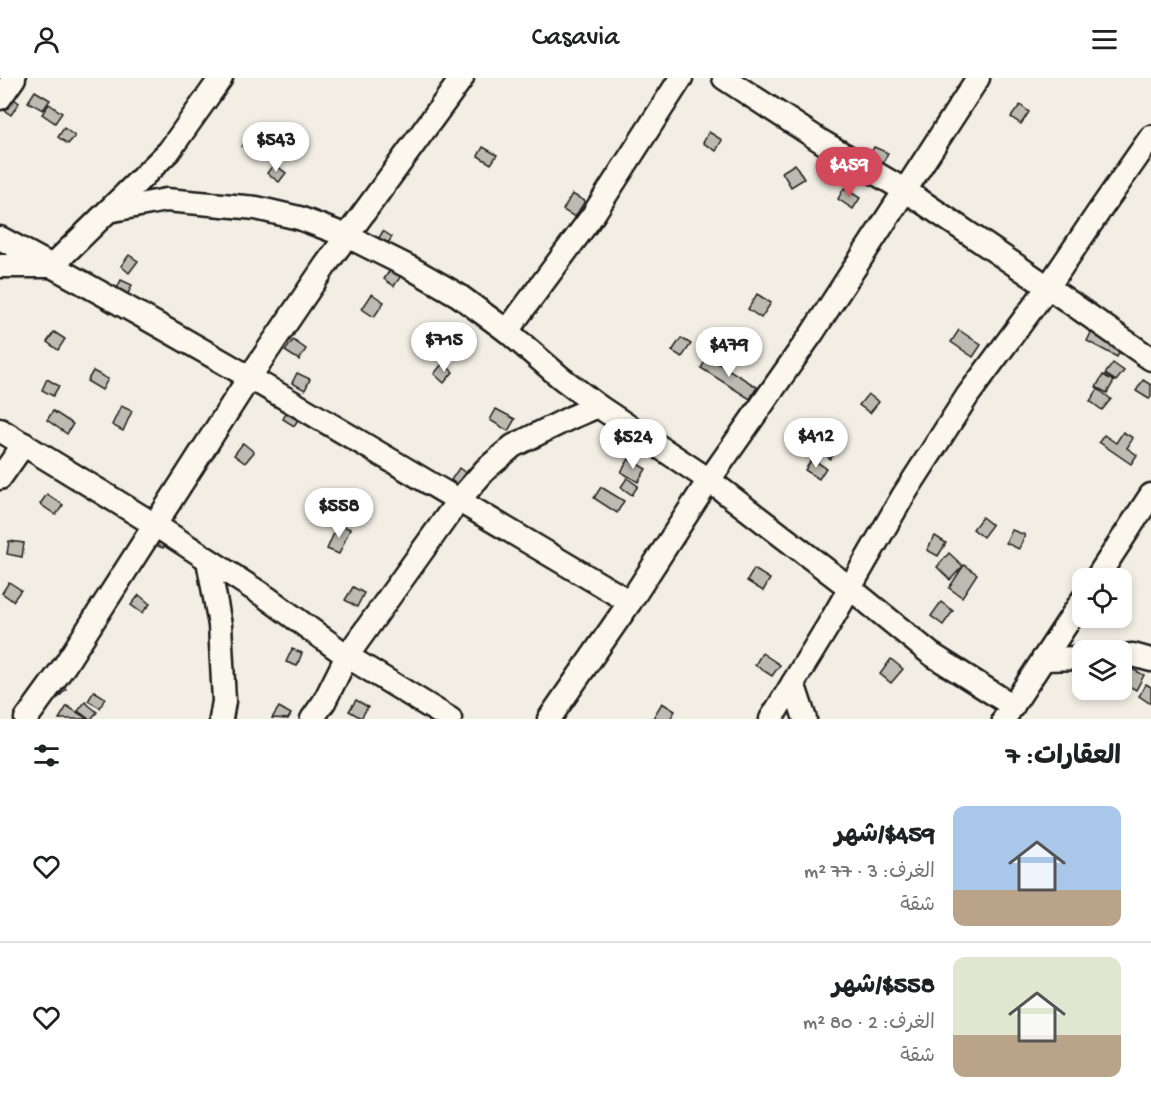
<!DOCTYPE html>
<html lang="ar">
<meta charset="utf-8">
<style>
:root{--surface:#fff;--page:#f2f2f2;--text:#202124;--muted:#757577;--line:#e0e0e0;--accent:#d1495b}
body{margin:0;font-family:"Gochi Hand","Playpen Sans Arabic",sans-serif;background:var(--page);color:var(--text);direction:rtl;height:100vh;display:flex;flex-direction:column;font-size:22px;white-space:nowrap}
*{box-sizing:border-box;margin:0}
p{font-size:20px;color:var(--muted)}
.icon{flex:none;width:33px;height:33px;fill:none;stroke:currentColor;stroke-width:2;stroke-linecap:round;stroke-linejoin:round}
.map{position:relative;height:641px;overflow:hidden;direction:ltr}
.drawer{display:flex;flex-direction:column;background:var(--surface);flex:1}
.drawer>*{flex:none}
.fabs{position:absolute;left:1072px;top:490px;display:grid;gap:12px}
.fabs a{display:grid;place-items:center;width:60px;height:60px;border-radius:12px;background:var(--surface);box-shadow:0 3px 9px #0003;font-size:30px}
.price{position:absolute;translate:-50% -51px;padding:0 14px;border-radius:21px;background:#fff;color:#222;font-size:20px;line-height:39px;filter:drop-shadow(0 2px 3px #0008)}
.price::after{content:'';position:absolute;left:50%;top:36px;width:18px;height:14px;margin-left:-9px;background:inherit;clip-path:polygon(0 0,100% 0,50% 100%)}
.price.selected{background:var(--accent);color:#fff}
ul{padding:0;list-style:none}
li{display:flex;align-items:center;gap:18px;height:150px;padding:0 30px}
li+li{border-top:2px solid var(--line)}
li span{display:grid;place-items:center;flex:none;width:168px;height:120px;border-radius:12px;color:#555}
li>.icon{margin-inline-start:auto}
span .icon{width:72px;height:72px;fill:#fffc;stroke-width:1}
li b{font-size:26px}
h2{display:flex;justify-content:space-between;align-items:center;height:72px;padding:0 30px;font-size:26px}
header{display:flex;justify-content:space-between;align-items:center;height:78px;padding:0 30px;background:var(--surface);font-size:27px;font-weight:600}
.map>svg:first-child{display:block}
</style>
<header><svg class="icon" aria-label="menu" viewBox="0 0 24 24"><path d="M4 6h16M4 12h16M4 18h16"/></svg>Casavia<svg class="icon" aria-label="person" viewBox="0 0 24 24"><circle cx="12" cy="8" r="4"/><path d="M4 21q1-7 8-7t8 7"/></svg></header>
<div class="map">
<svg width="1151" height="641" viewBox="0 0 1151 641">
<rect width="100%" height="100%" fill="#f2eee4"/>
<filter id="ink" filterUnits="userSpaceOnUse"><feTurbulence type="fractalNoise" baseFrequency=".0167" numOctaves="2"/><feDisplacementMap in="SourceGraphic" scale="12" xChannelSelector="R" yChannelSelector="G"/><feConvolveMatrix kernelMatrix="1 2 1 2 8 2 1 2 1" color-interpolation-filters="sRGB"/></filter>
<g filter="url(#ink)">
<g fill="#bdbab1" stroke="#1c1c1c" stroke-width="1.5">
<polygon points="35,13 50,22 43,32 28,24"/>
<polygon points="9,17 19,25 11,37 1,30"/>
<polygon points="49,26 62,35 55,45 42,36"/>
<polygon points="1020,27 1029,34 1021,46 1011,39"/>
<polygon points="64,50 75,58 68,66 58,59"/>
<polygon points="709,54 722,62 716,73 703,65"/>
<polygon points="250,57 260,64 252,75 242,68"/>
<polygon points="483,69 497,77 491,86 478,78"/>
<polygon points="874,69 888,75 876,98 863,91"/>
<polygon points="274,86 286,95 279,104 267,95"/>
<polygon points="795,86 804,101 791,109 782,94"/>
<polygon points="844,110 860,120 853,131 838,121"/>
<polygon points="572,116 585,123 575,139 563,132"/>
<polygon points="383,153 392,159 382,175 373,170"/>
<polygon points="129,177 138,183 129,195 121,188"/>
<polygon points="390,192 401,198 394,208 384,201"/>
<polygon points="121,202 132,207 125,222 114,217"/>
<polygon points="372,216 384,224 374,239 362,231"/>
<polygon points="757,216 771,225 761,240 748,231"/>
<polygon points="959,252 981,267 973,279 951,264"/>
<polygon points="1092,253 1122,269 1117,279 1087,263"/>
<polygon points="54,254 65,261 58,272 47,264"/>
<polygon points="681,260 691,266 682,279 672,273"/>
<polygon points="293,262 306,271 299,282 285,273"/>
<polygon points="708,279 757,309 750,321 701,290"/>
<polygon points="443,285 453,294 444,305 434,296"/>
<polygon points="1113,285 1124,293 1116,303 1105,296"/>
<polygon points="93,293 108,301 102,312 87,303"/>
<polygon points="297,295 310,301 305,312 292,305"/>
<polygon points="1103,297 1114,303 1107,315 1096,309"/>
<polygon points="47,301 59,308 53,318 42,312"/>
<polygon points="1143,302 1151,307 1151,319 1149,321 1136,313"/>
<polygon points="1098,311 1111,321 1102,332 1090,323"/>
<polygon points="868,316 879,324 870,335 859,327"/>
<polygon points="291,327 303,334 294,348 283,341"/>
<polygon points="121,328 132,333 123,353 112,347"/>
<polygon points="496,331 515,341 508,353 490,342"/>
<polygon points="53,333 73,346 67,356 47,342"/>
<polygon points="819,349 841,369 830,381 808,361"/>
<polygon points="1123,354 1133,360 1127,370 1137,377 1131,386 1099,364 1104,357 1116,365"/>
<polygon points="243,365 254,374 245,385 234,377"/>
<polygon points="629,381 646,391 638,404 621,394"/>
<polygon points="812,381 826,390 819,401 805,392"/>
<polygon points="459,390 470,398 462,410 451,402"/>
<polygon points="627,400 638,408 632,417 621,409"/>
<polygon points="601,409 624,423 617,435 594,420"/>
<polygon points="47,416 63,427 56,437 40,426"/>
<polygon points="982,439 992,447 983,459 973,451"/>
<polygon points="338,446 350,451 339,476 327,471"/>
<polygon points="1012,452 1025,457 1019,471 1006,465"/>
<polygon points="159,453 169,458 163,470 153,466"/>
<polygon points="935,458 946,465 938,478 927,472"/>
<polygon points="9,463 24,465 22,479 7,476"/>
<polygon points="949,475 963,488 950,502 937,489"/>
<polygon points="964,487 977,496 962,519 949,510"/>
<polygon points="754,491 770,501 763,513 747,503"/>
<polygon points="9,504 21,512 13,523 2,515"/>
<polygon points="353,509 364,515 357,529 345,522"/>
<polygon points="139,517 150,526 142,535 131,527"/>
<polygon points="941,524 953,533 943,547 931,538"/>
<polygon points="292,571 302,575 297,588 286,584"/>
<polygon points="762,575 780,587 772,598 755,587"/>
<polygon points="891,581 903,591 891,605 880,596"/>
<polygon points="1122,586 1144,597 1136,612 1122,604"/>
<polygon points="52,600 66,611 58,620 45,609"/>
<polygon points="1146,606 1151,609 1151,626 1139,618"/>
<polygon points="94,613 105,620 100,630 88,623"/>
<polygon points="356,622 368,629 361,640 349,633"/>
<polygon points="85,624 97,634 91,641 89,641 78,633"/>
<polygon points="662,625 675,633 670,641 653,640"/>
<polygon points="67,628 88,641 59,641"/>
<polygon points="279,629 291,636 288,641 272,640"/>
</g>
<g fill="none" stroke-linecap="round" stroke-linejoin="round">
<g stroke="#1c1c1c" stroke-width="27">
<g id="street">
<polyline points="724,0 824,65 906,113 1048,209 1151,281"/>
<polyline points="0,20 14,0"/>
<polyline points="108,133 166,122 256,130 299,140 347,158 411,190 458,217 507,253 560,299 598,328 709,402 850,510 931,576 1013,628"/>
<path d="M0 160C214 274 421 401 630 524"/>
<polyline points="0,188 52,188 169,73 221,0"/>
<polyline points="507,253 593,137 681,0"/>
<polyline points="0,352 155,447 266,519 347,578 450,641"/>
<polyline points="0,400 24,366"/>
<polyline points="208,482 220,547 224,623 221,641"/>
<polyline points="1096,501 1151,417"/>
<polyline points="1122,578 1133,577 1151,582"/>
<polyline points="1043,581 1083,580"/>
<polyline points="793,605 805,641"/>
<polyline points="26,641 65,587 249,300 325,188 462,0"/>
<polyline points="312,641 324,624 347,578 458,423 486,391 513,368 570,340 598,328"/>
<polyline points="549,641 630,524 709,402 813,254 978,0"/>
<polyline points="771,641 828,548 903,418 968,317 1048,209 1100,132 1151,59"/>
<polyline points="1004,641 1083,521"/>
</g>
</g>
<use href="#street" stroke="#fbf7ec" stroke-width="22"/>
</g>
</g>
</svg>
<div class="fabs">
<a><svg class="icon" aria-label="locate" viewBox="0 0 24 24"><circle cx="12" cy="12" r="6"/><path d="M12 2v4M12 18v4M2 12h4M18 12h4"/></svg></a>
<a><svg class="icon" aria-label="layers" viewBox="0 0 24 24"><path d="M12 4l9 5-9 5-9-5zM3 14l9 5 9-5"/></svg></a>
</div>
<b class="price" style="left:276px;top:95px">$543</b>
<b class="price selected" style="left:849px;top:120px">$459</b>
<b class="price" style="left:444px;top:295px">$715</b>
<b class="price" style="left:729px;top:300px">$479</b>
<b class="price" style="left:816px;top:391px">$412</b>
<b class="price" style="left:633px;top:392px">$524</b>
<b class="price" style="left:339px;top:461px">$558</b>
</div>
<section class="drawer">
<h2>العقارات: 7<svg class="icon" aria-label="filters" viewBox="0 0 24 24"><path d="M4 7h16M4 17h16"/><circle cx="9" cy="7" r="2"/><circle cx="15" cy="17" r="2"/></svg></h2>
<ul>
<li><span style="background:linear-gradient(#a9c7e8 70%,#b9a48a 0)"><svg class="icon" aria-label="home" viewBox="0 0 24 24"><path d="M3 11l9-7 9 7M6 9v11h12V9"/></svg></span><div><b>$459/شهر</b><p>الغرف: 3 · 77 m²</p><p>شقة</p></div><svg class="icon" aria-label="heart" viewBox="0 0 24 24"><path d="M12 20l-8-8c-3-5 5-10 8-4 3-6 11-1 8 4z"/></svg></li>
<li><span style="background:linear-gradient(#dfe7d0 65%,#b9a48a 0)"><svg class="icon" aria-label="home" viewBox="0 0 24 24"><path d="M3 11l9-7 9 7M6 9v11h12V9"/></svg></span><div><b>$558/شهر</b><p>الغرف: 2 · 80 m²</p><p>شقة</p></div><svg class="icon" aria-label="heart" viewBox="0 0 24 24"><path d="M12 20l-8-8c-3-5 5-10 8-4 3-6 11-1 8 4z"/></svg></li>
</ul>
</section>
